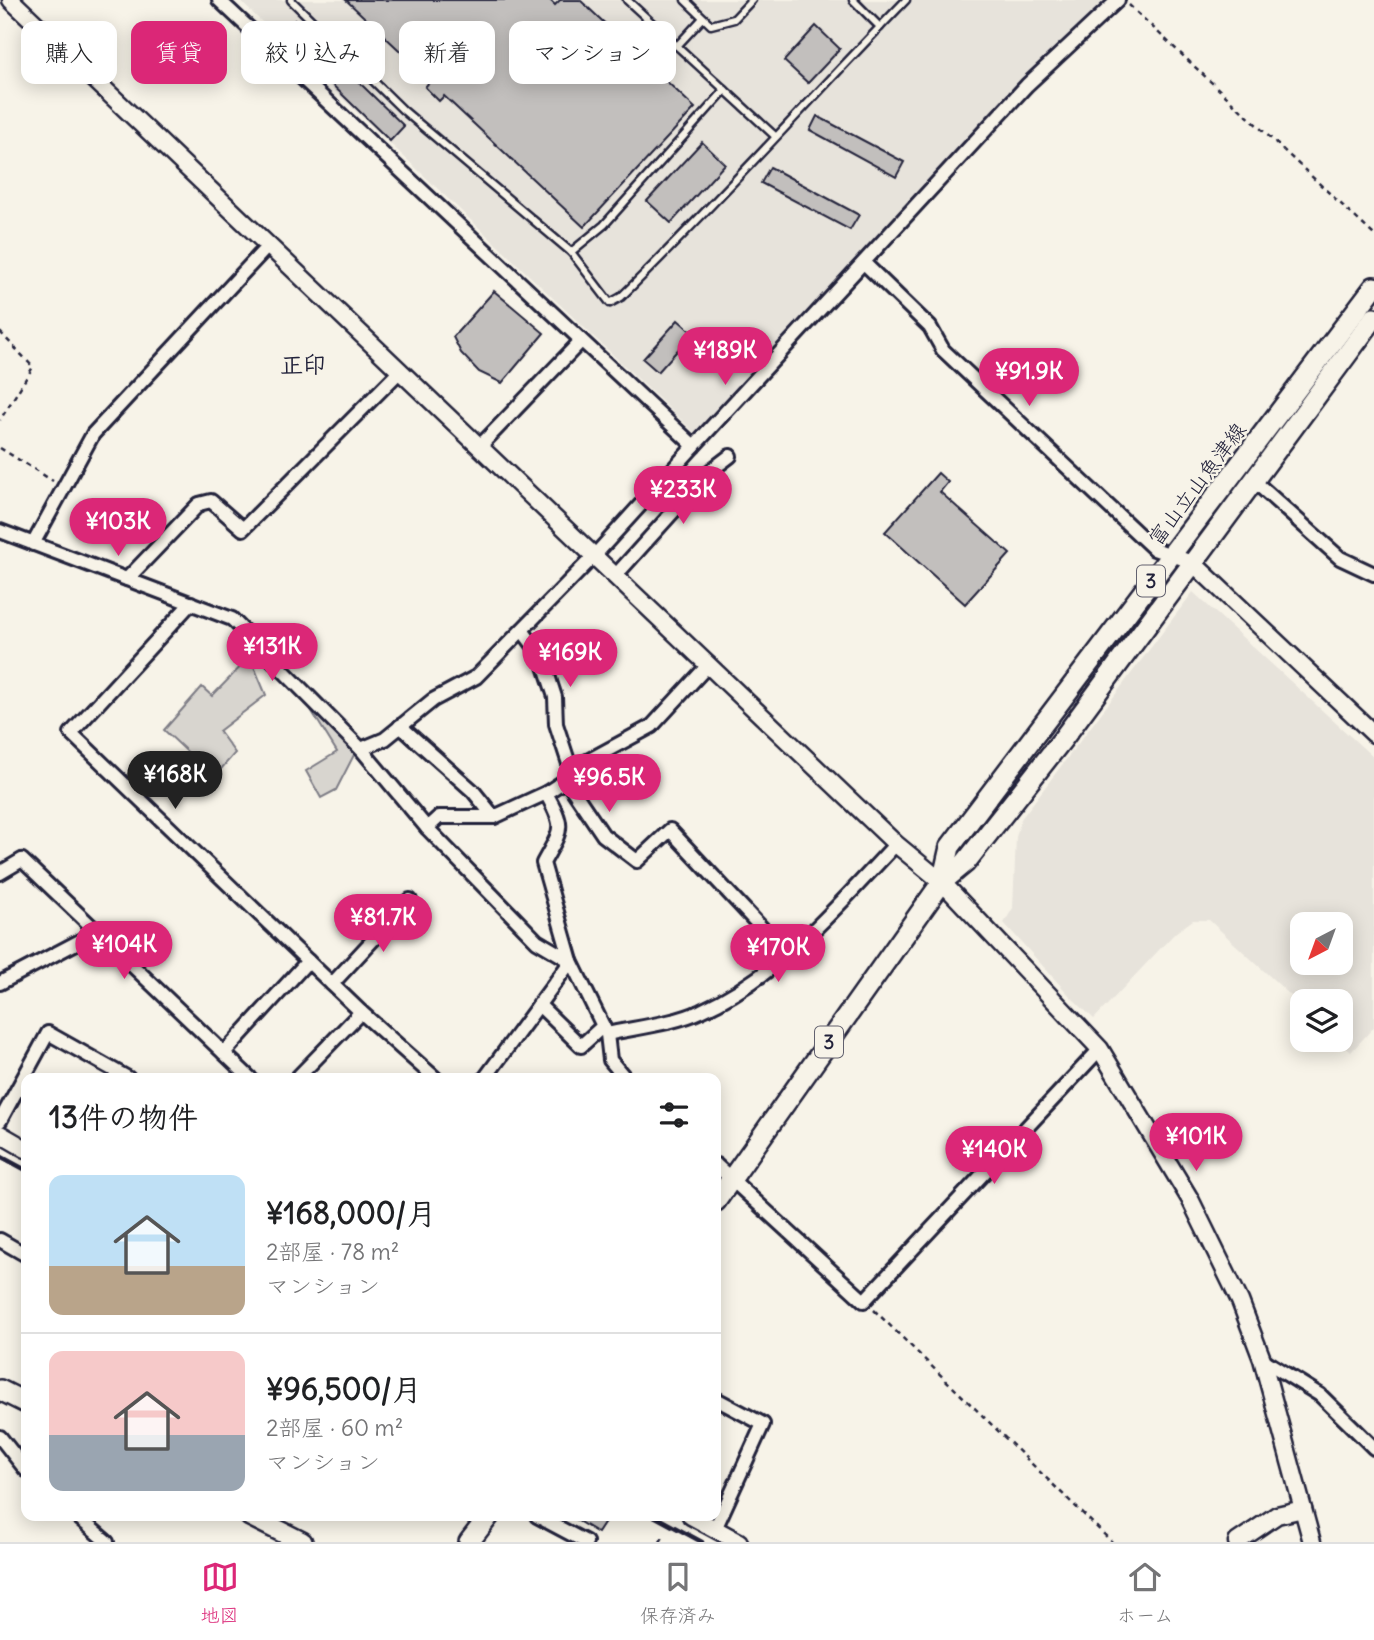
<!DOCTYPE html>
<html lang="ja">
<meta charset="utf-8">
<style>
:root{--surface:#fff;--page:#f6f6f6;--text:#202124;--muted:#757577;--line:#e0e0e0;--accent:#db2777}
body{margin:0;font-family:Delius,"Klee One",sans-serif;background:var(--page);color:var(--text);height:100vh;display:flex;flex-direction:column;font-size:26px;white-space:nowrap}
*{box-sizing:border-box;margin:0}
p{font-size:23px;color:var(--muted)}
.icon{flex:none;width:38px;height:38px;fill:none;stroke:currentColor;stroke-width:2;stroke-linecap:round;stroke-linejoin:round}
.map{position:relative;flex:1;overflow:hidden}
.side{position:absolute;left:21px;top:1073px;width:700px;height:448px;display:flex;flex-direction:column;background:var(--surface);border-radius:14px;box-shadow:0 4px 18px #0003}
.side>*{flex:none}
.banner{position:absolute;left:21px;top:21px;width:700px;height:63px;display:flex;gap:14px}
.needle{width:46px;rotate:221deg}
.controls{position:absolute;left:1290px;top:912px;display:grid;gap:14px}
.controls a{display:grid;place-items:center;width:63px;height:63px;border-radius:14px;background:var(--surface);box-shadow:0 4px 18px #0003;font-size:35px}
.price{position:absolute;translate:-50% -60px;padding:0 16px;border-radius:24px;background:var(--accent);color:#fff;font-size:23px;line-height:46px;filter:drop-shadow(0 2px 4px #0008)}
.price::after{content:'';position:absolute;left:50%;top:42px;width:21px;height:16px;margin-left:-10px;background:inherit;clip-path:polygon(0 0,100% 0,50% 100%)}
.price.selected{background:#222;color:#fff}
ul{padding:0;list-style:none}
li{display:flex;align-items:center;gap:21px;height:175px;padding:0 28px}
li+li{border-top:2px solid var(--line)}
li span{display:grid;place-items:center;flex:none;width:196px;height:140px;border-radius:14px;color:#555}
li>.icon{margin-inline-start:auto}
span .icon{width:84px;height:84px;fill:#fffc;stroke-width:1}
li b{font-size:30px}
h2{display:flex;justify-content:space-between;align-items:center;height:84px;padding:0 28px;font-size:30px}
.pill{padding:0 24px;border-radius:14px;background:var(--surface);box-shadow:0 4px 18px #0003;font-size:24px;line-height:63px}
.pill.selected{background:var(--accent);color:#fff}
.menu{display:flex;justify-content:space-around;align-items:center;height:98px;border-top:2px solid var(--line);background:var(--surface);font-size:19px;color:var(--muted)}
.menu a{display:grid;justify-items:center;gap:4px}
.menu .selected{color:var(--accent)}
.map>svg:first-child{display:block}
</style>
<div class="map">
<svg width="1374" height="1542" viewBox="0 0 1374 1542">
<rect width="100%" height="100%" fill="#f7f3e8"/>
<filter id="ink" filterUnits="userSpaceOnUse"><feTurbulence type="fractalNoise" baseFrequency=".0143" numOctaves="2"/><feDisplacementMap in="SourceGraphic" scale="14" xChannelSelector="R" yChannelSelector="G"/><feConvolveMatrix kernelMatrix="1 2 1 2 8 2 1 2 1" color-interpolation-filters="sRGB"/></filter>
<g filter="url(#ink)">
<g fill="#e7e3db" fill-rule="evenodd">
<polygon points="239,0 1104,0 991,116 695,433"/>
<path d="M1193 592 1374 758V1027L1351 1052 1338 1040H1340V1001H1302V1006L1209 920H1193L1175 933 1094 1019 1070 996 1004 923 1013 908 1016 837 1021 819ZM1302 924H1340V962H1302Z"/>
</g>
<g fill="#d8d5cf" stroke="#7d7c85" stroke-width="2">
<polygon points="250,657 266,695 219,731 235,753 214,777 164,730 202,687 212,696"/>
<polygon points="315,708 356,751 336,790 321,798 306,771 337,752 311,710"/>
</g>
<g fill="#c2bfbd" stroke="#22223b" stroke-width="2">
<polygon points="346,0 550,0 555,5 560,0 580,0 695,108 584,227 444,96 439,101 425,87 431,80"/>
<polygon points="295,20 404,126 390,141 281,35"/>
<polygon points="816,26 840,49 808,83 784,61"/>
<polygon points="817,116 904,162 896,177 810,130"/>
<polygon points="702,142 725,164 671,223 647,201"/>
<polygon points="770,167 859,215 850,230 761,183"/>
<polygon points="494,291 544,333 502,383 479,372 461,353 453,337"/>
<polygon points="678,320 693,333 658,372 643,359"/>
<polygon points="938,473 948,482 940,492 1010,554 965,604 885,532"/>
<polygon points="570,1516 609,1516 598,1533"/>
</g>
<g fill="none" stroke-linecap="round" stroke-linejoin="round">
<g stroke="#22223b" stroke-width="11">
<g id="service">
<path d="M291 0 403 110 571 252 610 303 621 297C719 201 810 99 906 0"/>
<polyline points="627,0 775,136"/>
<polyline points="685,0 711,25 734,19 752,0"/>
<polyline points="853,0 880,27"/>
<polyline points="677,46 703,18"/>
<polyline points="571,252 604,225 725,90"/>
</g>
</g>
<g stroke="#22223b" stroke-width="18">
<g id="minor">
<polyline points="219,0 694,446 1027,85 1118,0"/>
<polyline points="864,263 930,327 943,350 1154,549 1192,562"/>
<polyline points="479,447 580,342"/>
<polyline points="1253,480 1340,558 1374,574"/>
<polyline points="0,531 232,619 361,749 427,828 537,941 571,961"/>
<polyline points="33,544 93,434 268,246"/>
<polyline points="616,575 709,472 730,456"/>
<polyline points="127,579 199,504 211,501 243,529 400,371"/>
<polyline points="191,603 71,733 361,1012 435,1078"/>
<polyline points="522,630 542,657 555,697 556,724 571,770"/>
<polyline points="400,726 473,791 494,817"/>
<polyline points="361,749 385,739 433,700 476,677 595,555 694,446"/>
<polyline points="566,780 603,835 637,861 670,830 787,955"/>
<polyline points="546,793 566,780 571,770 652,726 709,664"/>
<path d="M427 828 439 817H494L546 793C566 829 562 828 543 863L571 961 607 1034 610 1060 625 1078"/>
<polyline points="0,873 22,860 250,1078"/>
<polyline points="0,983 97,932"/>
<polyline points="332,984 410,900"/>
<polyline points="539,1005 581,1046 603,1026"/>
<path d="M607 1034C634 1028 677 1023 701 1011 781 975 837 906 896 844"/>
<polyline points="224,1053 308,961"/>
<polyline points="297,1078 361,1012"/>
<polyline points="485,1078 571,961"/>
<polyline points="0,1121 48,1033 128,1078"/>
<polyline points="716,1165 864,1301 1100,1049"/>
<polyline points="0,1240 26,1255"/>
<polyline points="1262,1359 1320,1395 1374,1448"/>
<polyline points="0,1437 26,1470"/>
<polyline points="77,1516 107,1542"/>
<polyline points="537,1516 586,1542"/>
<polyline points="715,1529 763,1424 716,1399"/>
</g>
</g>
<g stroke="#22223b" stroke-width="21">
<g id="tertiary">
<polyline points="11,0 896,844 942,882 1100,1049 1190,1199 1240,1301 1262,1359 1312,1542"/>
<polyline points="1192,562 1374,734"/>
<polyline points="0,1134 26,1149"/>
<polyline points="691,1516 739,1542"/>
<polyline points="1237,1542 1277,1515 1303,1509"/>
</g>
</g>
<g stroke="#22223b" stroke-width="24">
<g id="primary">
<polyline points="942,882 950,847 1374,287"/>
<polyline points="716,1201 942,882 965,863 1062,740 1374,318"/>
<polyline points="0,1390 26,1403"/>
<polyline points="250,1516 302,1542"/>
<polyline points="469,1542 489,1516"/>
</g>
</g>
<g stroke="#22223b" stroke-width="2.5" stroke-dasharray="5 5" stroke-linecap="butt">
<polyline points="1129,5 1374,235"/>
<polyline points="0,332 33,367 0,420"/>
<polyline points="0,448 53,481"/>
<polyline points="874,1310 1112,1542"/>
<polyline points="660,1542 663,1537"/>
</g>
<use href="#service" stroke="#f7f3e8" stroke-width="6"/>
<use href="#minor" stroke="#f7f3e8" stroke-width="12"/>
<use href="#tertiary" stroke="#f7f3e8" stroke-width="16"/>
<use href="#primary" stroke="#f7f3e8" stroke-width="19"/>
<g stroke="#22223b" stroke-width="4.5">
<polyline points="0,1156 26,1170"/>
<polyline points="654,1516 702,1542"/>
</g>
</g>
</g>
<g text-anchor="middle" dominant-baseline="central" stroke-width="5" stroke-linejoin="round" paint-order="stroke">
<g fill="#f7f3e8" stroke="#62616f" stroke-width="2">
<rect x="1137" y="565.5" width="28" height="31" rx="5"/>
<rect x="815" y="1026.5" width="28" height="31" rx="5"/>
</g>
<g font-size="19" font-weight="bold" fill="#22223b">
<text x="1151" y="581">3</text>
<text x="829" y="1042">3</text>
</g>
<g font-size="21" fill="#22223b" stroke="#f7f3e8">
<text transform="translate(1197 484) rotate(-53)">富山立山魚津線</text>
</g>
<g font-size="23" font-weight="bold" fill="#22223b" stroke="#f7f3e8">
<text x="303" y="364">正印</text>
</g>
</g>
</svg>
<div class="controls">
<a><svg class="needle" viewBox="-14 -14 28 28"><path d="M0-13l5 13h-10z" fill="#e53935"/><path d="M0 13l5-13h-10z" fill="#757577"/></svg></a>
<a><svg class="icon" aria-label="layers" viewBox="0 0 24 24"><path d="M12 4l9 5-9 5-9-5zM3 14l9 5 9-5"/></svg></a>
</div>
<b class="price" style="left:725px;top:387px">¥189K</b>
<b class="price" style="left:1029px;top:408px">¥91.9K</b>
<b class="price" style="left:683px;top:526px">¥233K</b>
<b class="price" style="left:118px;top:558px">¥103K</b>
<b class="price" style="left:272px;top:683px">¥131K</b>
<b class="price" style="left:570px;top:689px">¥169K</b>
<b class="price selected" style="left:175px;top:811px">¥168K</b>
<b class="price" style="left:609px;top:814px">¥96.5K</b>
<b class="price" style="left:383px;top:954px">¥81.7K</b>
<b class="price" style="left:124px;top:981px">¥104K</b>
<b class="price" style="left:778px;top:984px">¥170K</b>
<b class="price" style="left:1196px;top:1173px">¥101K</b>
<b class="price" style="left:994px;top:1186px">¥140K</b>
<div class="banner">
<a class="pill">購入</a>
<a class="pill selected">賃貸</a>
<a class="pill">絞り込み</a>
<a class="pill">新着</a>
<a class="pill">マンション</a>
</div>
<section class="side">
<h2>13件の物件<svg class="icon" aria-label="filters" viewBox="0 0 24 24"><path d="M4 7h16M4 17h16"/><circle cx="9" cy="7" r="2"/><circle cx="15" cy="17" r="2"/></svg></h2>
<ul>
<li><span style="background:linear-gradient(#bfe0f5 65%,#b9a48a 0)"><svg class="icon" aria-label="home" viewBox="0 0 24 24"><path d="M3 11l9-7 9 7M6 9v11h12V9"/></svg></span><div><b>¥168,000/月</b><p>2部屋 · 78 m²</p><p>マンション</p></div></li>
<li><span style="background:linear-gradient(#f6c9c9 60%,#9aa5b1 0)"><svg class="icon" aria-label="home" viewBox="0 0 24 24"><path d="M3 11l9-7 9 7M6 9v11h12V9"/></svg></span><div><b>¥96,500/月</b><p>2部屋 · 60 m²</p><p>マンション</p></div></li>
</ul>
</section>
</div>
<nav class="menu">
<a class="selected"><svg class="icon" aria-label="map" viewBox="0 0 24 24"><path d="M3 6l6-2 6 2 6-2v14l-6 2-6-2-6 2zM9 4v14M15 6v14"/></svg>地図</a>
<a><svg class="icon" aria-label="saved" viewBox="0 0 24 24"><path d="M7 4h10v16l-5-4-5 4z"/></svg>保存済み</a>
<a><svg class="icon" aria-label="home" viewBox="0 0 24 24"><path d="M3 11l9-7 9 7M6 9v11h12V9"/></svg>ホーム</a>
</nav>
